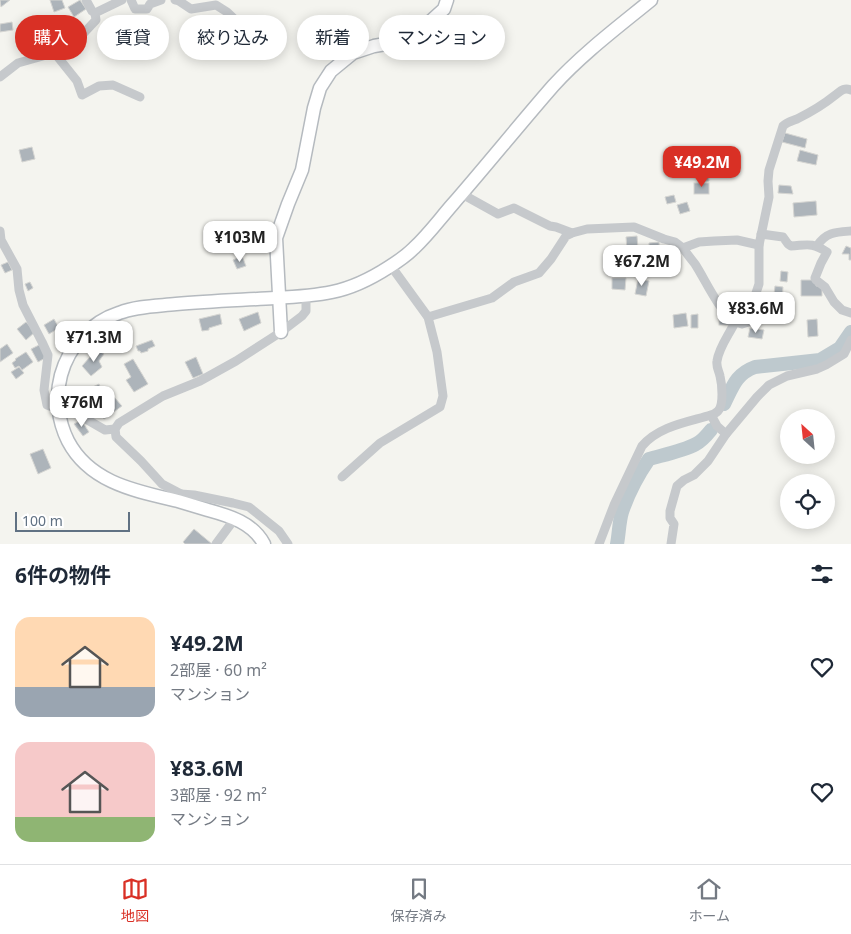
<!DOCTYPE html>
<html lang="ja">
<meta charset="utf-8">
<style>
:root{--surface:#fff;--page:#f6f6f7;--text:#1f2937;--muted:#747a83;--line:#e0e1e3;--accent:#d93025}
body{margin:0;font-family:"Noto Sans","Noto Sans JP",sans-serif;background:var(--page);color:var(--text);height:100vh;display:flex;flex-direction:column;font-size:19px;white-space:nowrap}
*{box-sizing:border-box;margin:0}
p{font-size:16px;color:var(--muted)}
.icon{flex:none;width:28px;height:28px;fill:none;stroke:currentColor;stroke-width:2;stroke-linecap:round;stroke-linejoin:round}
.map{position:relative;height:544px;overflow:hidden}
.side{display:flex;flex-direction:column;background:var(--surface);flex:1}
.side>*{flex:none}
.guide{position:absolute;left:15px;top:15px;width:500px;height:45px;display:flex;gap:10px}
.needle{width:32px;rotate:333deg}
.controls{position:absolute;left:780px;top:409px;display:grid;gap:10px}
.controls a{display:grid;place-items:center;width:55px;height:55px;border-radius:50%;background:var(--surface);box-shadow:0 2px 12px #0003;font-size:25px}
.scale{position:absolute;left:15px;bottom:12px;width:115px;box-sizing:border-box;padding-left:5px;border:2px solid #607183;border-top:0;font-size:14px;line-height:18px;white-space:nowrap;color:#607183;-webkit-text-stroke:4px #fff;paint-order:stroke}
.price{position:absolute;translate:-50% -42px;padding:0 11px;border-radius:10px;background:#fff;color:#222;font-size:16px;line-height:32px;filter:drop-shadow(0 1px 2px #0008)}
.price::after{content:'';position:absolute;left:50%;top:30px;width:15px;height:11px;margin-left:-8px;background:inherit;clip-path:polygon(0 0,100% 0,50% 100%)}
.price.on{background:var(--accent);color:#fff}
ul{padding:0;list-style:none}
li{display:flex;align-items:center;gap:15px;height:125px;padding:0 15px}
li span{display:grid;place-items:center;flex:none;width:140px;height:100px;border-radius:15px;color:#555}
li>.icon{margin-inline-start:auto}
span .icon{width:60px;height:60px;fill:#fffc;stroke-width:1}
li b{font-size:21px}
h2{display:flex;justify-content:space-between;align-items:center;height:60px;padding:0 15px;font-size:21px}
.pill{padding:0 18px;border-radius:22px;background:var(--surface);box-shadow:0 2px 12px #0003;font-size:18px;line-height:45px}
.pill.on{background:var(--accent);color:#fff}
.menu{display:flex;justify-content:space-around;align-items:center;height:70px;border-top:1px solid var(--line);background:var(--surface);font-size:14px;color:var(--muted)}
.menu a{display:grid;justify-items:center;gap:2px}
.menu .on{color:var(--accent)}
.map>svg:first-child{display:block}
</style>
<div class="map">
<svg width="851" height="544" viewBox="0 0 851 544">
<rect width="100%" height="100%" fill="#f4f4ef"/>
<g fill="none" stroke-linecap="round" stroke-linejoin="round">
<g stroke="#bec9ce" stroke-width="14">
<path d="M724 404C733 386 736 374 755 367L820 360 840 348 851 332"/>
<path d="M617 544C619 534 619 522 622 512 628 494 638 475 649 459 663 455 683 451 696 444 702 441 707 435 711 430"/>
</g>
</g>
<g fill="#adb4ba" stroke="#d5d5d2">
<polygon points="0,0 10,0 1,7"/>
<polygon points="50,0 62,0 65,8 54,12"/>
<polygon points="80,0 86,9 74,17 68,7"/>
<polygon points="12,22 13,30 0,32 0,24"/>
<polygon points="61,36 66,48 53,54 48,43"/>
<polygon points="785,133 807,139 805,148 782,142"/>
<polygon points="32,147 35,159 22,162 19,150"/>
<polygon points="800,150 818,155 816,165 797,161"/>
<polygon points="708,173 709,181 699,182 699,174"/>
<rect x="694" y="183" width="15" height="11"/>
<polygon points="779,185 791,186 793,194 778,193"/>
<polygon points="674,195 676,202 667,204 665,197"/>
<polygon points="816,201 817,215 794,217 793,203"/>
<polygon points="687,202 690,211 680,214 677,205"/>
<polygon points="637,236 638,249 627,250 626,237"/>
<polygon points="659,242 660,262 649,263 649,243"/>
<polygon points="846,246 851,248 851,260 849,260 849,254 842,254"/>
<polygon points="616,248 618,261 611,262 609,249"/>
<polygon points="242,256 246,266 237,269 233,260"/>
<polygon points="618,261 620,261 620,271 611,271 611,262"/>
<polygon points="8,262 12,270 5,273 1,265"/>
<polygon points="642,263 646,271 639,274 635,267"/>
<polygon points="655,266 668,267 668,273 655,273"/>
<polygon points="781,271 788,272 787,282 780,281"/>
<polygon points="612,278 626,278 625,290 612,289"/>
<polygon points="638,279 649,281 646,296 635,294"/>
<polygon points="801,280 816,280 816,286 822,286 822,296 801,296"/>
<polygon points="30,282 33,288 28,291 25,284"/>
<polygon points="775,286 783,287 782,303 773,302"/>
<polygon points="258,312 261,323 244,331 239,319"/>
<polygon points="686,313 688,326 674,328 673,315"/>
<polygon points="220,314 222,324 209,328 209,330 202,331 199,319"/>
<polygon points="698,314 698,328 691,328 691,315"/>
<rect x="719" y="318" width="10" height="7"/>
<polygon points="54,319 59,328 49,334 44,325"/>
<polygon points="817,319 818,336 808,337 807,320"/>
<polygon points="26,322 35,332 26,340 17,329"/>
<polygon points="750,328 764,330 762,339 748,337"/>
<polygon points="152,340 155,346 148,349 148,351 141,353 140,351 138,351 136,346"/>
<polygon points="7,344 13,353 0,362 0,349"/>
<polygon points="41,344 47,357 38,362 31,349"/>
<polygon points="97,349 104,354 99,361 102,367 91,376 82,366"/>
<polygon points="26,352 33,362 22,370 19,366 15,368 12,363 16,360 15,359"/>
<polygon points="196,357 203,374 193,378 185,362"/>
<polygon points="133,359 148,384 134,392 126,380 131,377 124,364"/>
<polygon points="19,367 24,373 16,379 11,372"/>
<polygon points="99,384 104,397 88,403 82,392"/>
<polygon points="114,397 122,406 104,419 98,410"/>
<polygon points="81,420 89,432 83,436 74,424"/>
<polygon points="43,449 51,468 38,474 30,454"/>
<polygon points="194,529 212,544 185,544 183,542"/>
</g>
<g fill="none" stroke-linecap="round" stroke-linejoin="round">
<g stroke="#b5babf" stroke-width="15">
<g id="secondary">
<polyline points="281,332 276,238 288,204 302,170 314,108 320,88 331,71 353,53 374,46 403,41 423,28 444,9 447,0"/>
<path d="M264 544C253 523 230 516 208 510 198 507 188 504 178 501 136 491 90 483 68 441 58 421 55 397 61 375 69 346 91 322 119 313 137 306 157 306 176 304 209 301 242 300 275 298 294 297 313 296 332 292 352 288 372 278 389 267 397 262 407 255 414 248 428 235 439 220 452 205 486 166 519 125 553 86 582 54 618 27 651 0"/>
</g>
</g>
<g stroke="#c6c9cc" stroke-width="9">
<polyline points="86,0 92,11 95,13"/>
<polyline points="131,0 135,9 147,9 150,4 161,0"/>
<polyline points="175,0 179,1 191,9 216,5 227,12 247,31"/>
<polyline points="57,56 77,81 82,95 99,86 113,85 140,97"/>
<polyline points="0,77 18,63 50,54 57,56 67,51 96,20 95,13 122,0"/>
<polyline points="462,194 498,214 514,208 550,226 556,227 572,233"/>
<polyline points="0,231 1,240 17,269 19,290 23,305 42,342 48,355 44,390 47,405 58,409"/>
<path d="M761 234 783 237 788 244 791 246C808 245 811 242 827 252L821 263 815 278 816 280 825 287 834 302 842 310 851 313"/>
<path d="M817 246C826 232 836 232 851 231"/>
<path d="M683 248C687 254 691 259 695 264 706 281 719 311 735 322"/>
<polyline points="428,317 492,298 514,282 539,273 551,259 566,236 572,233 587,229 634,227 664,239 675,242 683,248 699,242 714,241 737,240 759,245"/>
<polyline points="58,391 70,394 74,406 79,415 105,430 115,429"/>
<polyline points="711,415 717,426 726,434"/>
<polyline points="342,477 380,443 440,407 443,396 437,352 428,317 391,266"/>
<polyline points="181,494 194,495 233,503 249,507 279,531 288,544"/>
<polyline points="180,502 181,494 162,484 141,461 116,437 115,429 119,423 163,396 200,381 236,361 281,332 302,316 306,311 306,296"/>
<polyline points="216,544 233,521 233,518"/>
<path d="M599 544 614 505 642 446C659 426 688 422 711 415 713 415 717 412 718 411 724 405 722 384 720 376 719 371 716 367 717 361 719 347 729 335 735 322L742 324 752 321 753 302 759 284V245L769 197 768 181 769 170 783 126C787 122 792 121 797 119 809 113 823 105 834 96 840 92 843 87 851 90"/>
<polyline points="671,544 674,524 670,518 670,511 677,486 684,480 694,475 708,461 726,434 757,397 769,385 787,376 817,369 826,365 844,354 851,340"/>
</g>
<use href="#secondary" stroke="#fff" stroke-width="12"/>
</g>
</svg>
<div class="controls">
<a><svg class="needle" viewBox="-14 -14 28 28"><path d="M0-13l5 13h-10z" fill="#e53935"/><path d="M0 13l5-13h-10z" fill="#747a83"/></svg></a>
<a><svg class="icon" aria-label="locate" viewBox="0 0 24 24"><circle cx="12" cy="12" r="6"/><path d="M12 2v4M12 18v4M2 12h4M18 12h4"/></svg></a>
</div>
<div class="scale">100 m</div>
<b class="price on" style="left:702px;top:188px">¥49.2M</b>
<b class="price" style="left:240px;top:263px">¥103M</b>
<b class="price" style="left:642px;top:287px">¥67.2M</b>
<b class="price" style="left:756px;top:334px">¥83.6M</b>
<b class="price" style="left:94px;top:363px">¥71.3M</b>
<b class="price" style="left:82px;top:428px">¥76M</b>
<div class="guide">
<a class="pill on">購入</a>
<a class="pill">賃貸</a>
<a class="pill">絞り込み</a>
<a class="pill">新着</a>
<a class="pill">マンション</a>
</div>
</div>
<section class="side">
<h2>6件の物件<svg class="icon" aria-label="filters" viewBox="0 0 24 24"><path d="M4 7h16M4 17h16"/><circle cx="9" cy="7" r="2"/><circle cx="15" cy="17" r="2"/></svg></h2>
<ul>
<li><span style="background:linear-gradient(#ffd9b3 70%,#9aa5b1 0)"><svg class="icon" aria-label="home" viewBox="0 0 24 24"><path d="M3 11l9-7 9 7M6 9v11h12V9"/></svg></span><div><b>¥49.2M</b><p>2部屋 · 60 m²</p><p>マンション</p></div><svg class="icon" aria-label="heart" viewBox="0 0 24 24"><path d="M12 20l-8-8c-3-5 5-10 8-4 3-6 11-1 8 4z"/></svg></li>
<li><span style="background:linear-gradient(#f6c9c9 75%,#8fb573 0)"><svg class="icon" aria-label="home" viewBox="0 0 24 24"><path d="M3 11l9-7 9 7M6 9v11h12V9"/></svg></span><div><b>¥83.6M</b><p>3部屋 · 92 m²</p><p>マンション</p></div><svg class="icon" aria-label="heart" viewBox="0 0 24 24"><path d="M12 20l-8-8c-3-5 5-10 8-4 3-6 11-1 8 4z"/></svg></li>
</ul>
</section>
<nav class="menu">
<a class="on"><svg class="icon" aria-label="map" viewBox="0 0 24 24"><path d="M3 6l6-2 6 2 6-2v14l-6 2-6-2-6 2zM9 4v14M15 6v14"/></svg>地図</a>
<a><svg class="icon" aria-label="saved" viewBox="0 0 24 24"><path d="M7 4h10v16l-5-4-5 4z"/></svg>保存済み</a>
<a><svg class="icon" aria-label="home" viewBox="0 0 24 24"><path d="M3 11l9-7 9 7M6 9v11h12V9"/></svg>ホーム</a>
</nav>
